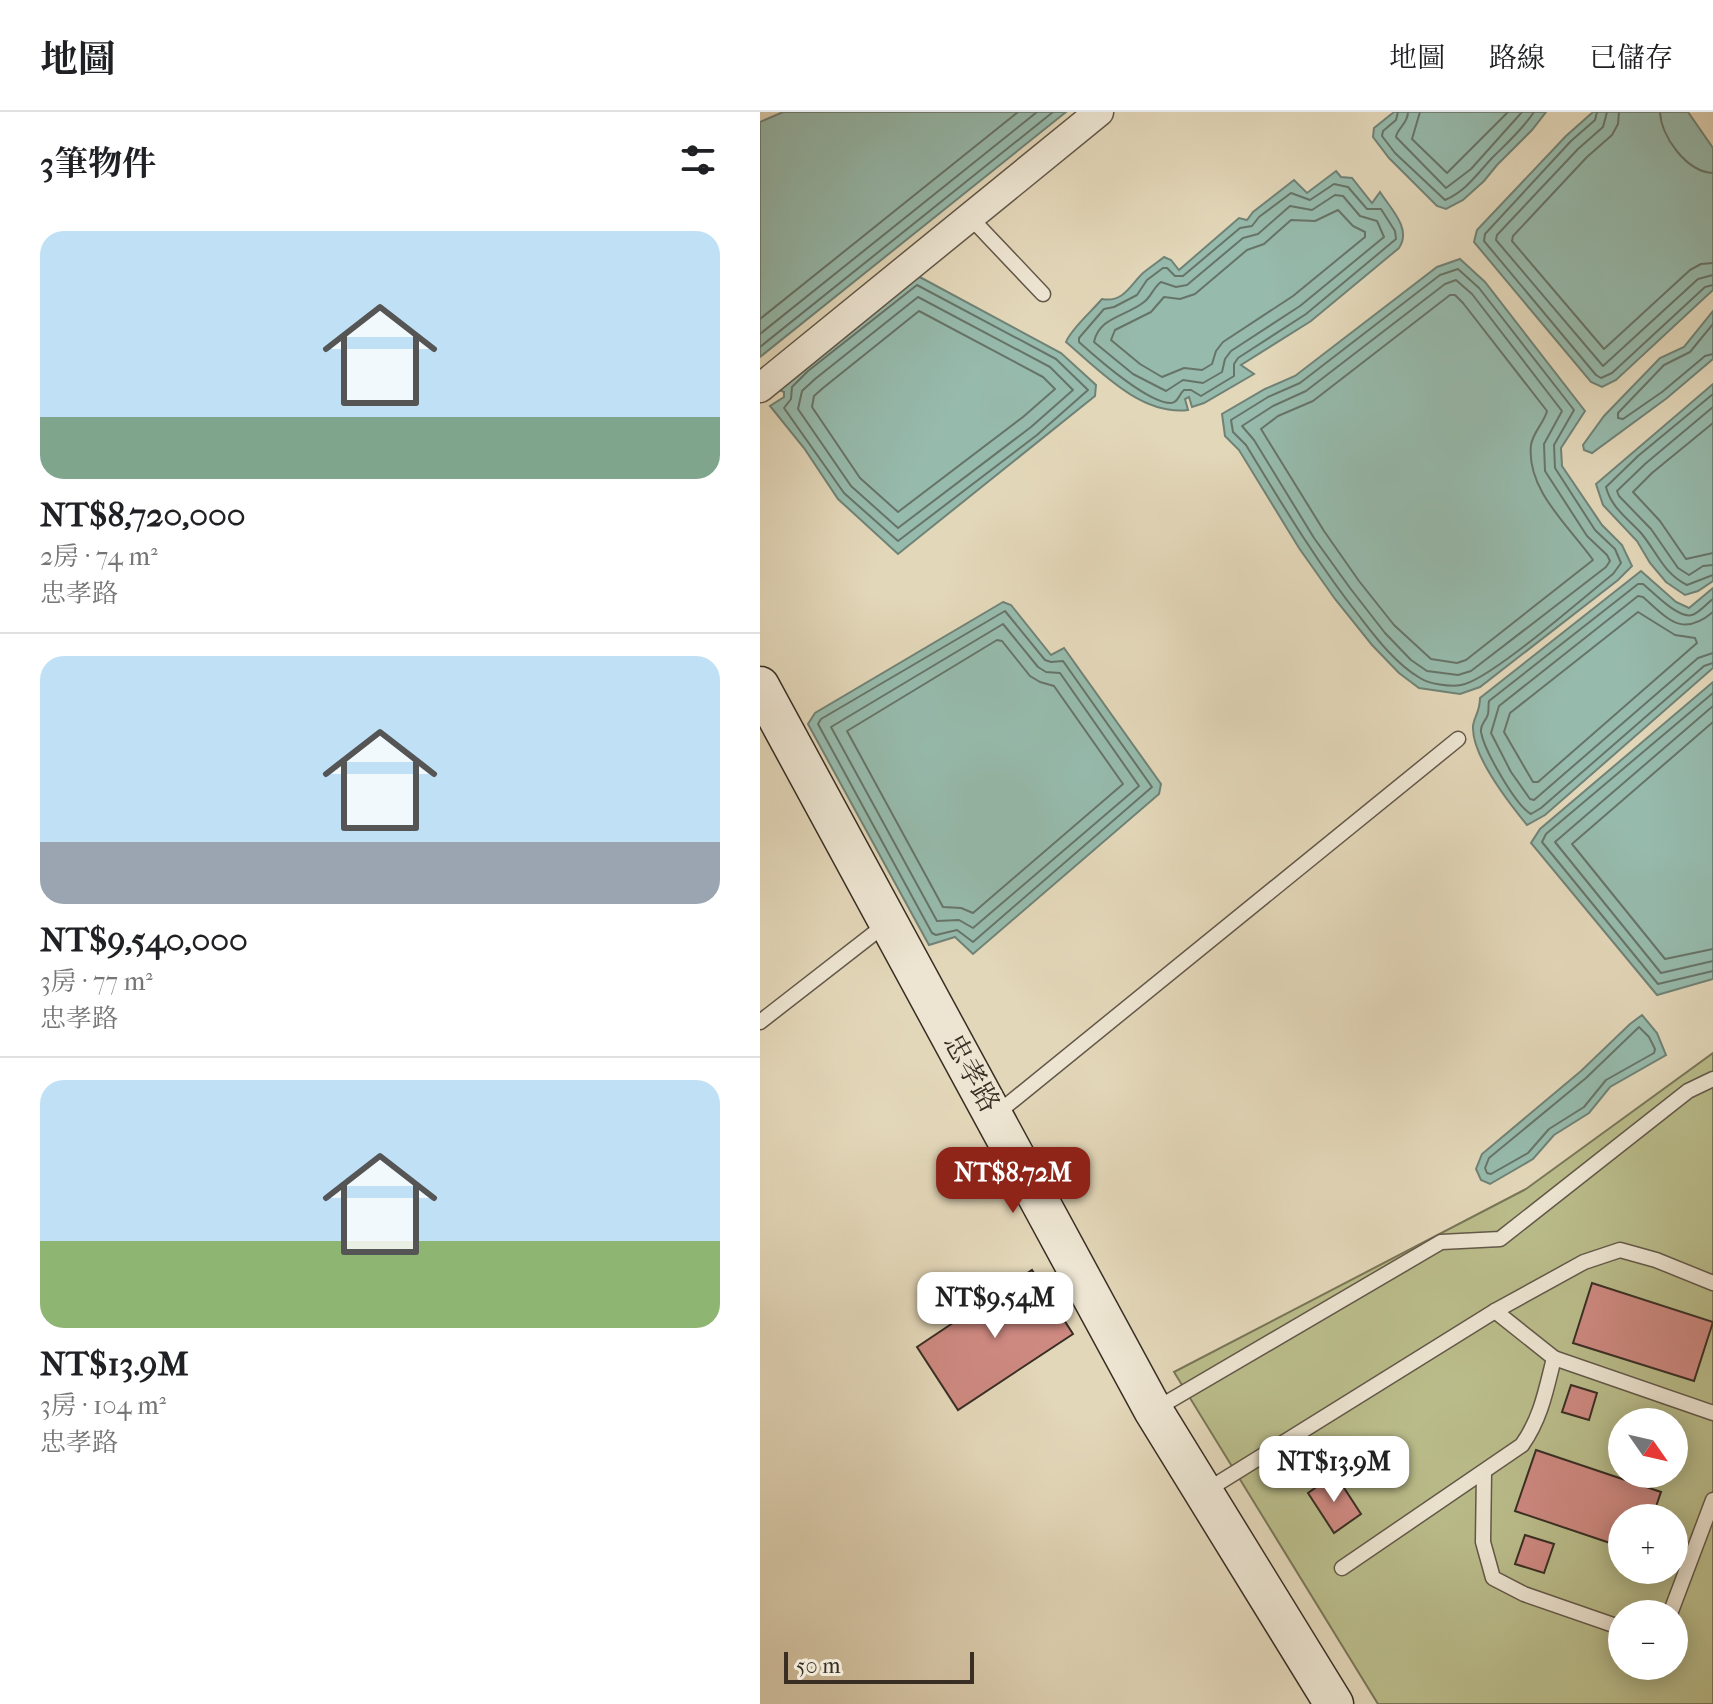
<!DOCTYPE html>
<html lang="zh-TW">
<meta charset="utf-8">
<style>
:root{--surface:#fff;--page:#f2f2f2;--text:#202124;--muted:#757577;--line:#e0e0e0;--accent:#8f2418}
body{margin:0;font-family:"IM FELL French Canon","Noto Serif TC",serif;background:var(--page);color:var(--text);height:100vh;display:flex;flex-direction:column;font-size:30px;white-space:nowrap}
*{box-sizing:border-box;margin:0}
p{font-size:26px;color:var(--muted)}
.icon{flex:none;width:44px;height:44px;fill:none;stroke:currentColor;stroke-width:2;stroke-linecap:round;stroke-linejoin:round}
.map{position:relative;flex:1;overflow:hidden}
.sheet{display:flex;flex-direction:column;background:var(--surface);width:760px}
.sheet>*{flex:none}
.needle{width:52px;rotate:124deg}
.tools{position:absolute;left:848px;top:1296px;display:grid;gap:16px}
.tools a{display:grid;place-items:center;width:80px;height:80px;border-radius:50%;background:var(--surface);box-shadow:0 4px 20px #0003;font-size:40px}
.scale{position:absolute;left:24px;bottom:20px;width:190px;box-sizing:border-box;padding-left:8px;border:4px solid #382e24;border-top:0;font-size:22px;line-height:28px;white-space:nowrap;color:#382e24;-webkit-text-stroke:6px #ede5d2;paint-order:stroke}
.price{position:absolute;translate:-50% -68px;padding:0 18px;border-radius:16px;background:#fff;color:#222;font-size:26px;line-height:52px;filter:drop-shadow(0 2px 4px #0008)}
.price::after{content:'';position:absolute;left:50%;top:48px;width:24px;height:18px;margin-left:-12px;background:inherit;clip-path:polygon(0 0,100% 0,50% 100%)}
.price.current{background:var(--accent);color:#fff}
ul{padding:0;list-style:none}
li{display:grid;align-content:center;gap:16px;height:424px;padding:0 40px}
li+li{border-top:2px solid var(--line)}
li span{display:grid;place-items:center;height:248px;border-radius:24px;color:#555}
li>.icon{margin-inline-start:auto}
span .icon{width:144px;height:144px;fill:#fffc;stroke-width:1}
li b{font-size:34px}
h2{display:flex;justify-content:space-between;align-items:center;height:96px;padding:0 40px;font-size:34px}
header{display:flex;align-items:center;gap:48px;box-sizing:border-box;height:112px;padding:0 40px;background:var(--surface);border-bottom:2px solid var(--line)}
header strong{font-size:38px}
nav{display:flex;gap:44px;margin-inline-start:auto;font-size:28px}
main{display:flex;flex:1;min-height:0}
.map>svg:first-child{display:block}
</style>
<header>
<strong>地圖</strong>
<nav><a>地圖</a><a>路線</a><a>已儲存</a></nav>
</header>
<main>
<section class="sheet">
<h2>3筆物件<svg class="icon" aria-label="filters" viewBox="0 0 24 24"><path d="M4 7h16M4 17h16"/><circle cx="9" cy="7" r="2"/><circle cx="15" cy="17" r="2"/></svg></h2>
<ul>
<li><span style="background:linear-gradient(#bfe0f5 75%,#7fa58c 0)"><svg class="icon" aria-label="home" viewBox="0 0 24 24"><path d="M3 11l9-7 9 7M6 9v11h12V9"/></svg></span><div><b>NT$8,720,000</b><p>2房 · 74 m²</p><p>忠孝路</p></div></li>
<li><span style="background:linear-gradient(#bfe0f5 75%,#9aa5b1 0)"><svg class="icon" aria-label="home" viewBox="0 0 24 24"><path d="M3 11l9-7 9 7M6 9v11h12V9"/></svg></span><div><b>NT$9,540,000</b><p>3房 · 77 m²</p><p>忠孝路</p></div></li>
<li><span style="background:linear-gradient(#bfe0f5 65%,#8fb573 0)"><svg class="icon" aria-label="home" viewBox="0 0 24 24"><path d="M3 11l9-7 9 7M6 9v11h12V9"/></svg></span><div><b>NT$13.9M</b><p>3房 · 104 m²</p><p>忠孝路</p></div></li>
</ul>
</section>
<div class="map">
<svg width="953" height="1592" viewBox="0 0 953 1592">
<rect width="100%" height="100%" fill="#e3d7b9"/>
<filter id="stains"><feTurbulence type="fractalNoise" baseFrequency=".0025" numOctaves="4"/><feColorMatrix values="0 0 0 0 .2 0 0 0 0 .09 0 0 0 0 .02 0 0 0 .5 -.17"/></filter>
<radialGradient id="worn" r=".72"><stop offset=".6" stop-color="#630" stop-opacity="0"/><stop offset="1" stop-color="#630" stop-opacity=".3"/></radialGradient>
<path fill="#babd8b" stroke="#797658" stroke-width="2" fill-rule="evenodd" d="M953 941V1592H618L414 1260 766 1077ZM862 1310H914V1362H862ZM862 1406H914V1458H862ZM862 1502H914V1554H862Z"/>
<g fill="#96baac" stroke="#708276" stroke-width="2">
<polygon points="23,0 306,0 0,245 0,10"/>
<polygon points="634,0 786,0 772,18 737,53 724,69 703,88 686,97 677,94 629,46 613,25 614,16"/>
<polygon points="833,0 928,0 953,36 953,178 856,268 842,275 831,270 714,130 717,118 806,24"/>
<path d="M576 59 581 65 592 66 612 91 620 80C631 97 652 117 639 136L551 209 481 253 494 262 444 291 432 295 429 285 425 287 428 298C381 304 339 258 306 230 311 217 332 199 342 187 364 191 371 172 383 161 390 155 398 150 404 145L411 148 419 158 479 106 487 108 493 100 534 68 547 81Z"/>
<polygon points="700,147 725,170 825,299 801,336 802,354 842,413 862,433 872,454 858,468 720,575 700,582 659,576 639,561 612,533 575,487 539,436 479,338 465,324 462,302 505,277 535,264 677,155"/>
<polygon points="156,163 301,241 336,273 335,284 138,442 78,387 44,336 10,294 24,285 24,280 17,277"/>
<polygon points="953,199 953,247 907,286 832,341 824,338 823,333 844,304 900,246 924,235"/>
<polygon points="953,272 953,469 938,479 925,483 906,470 890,451 877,429 843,393 836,372"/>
<path d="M881 459 916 490 929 496 953 476V556L785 703 767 713C749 691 712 644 713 615 713 606 720 601 720 586Z"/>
<polygon points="243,490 251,493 291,543 304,536 401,672 399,682 213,842 195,825 169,833 48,612 55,601"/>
<polygon points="953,570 953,867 897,883 771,731 780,717"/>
<polygon points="882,903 897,921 906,943 850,975 829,1001 794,1023 773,1047 730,1072 721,1068 716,1057 722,1042 821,959 870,912"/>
</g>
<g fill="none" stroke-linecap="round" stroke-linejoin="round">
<g stroke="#677468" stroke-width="2">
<path d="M638 0 636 8 623 19 622 24 635 41 685 88C706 79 717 62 732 46 747 31 762 18 774 0"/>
<path d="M648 0C648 12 637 16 636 25L686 76 711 57 762 0"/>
<polyline points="660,0 652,27 687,61 748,0"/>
<polyline points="837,0 835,8 811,29 725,122 724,129 836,263 841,266 852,261 945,175 953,173"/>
<polyline points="847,0 843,15 818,37 737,123 736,128 843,254 938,167 953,163"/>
<polyline points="859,0 858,12 852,23 827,45 753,124 752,129 844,237 930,158 941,152 953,151"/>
<path d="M900 0C901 25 927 60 953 61"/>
<path d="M574 72 588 75 607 97H621L635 119 636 127 546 202 478 246 474 252V264L441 284 431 278H424C419 282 418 291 411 291 387 291 337 246 319 230V226L344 197 354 195 377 183 387 168 403 156H407L415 164H423L480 116 492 114 499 105 531 81 550 88Z"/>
<path d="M575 83 583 84 600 104 617 109 624 125 540 194 471 239 465 247 462 260 443 271 423 268 406 279 373 262 334 230C339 205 367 204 384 190 391 185 393 176 401 170L416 175 427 173 483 126 498 122 530 94 552 98Z"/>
<polygon points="578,98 593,114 605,120 605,125 533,184 463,230 456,239 452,252 442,258 424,256 402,265 380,252 351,228 355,218 391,200 404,185 420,187 435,182 487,138 504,132 531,108 555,109"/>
<path d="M698 157 719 176 814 298 794 333 795 356 835 418 855 437 861 451 853 462C825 484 729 569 701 573 690 575 669 572 660 566 636 552 617 527 600 505 557 451 522 392 486 333L473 320 471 308 508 285 540 271 680 163Z"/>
<polygon points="696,168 712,182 802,299 784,332 785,359 827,424 847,443 850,449 846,455 711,559 698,563 667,559 651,548 625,521 590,476 554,426 494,328 482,314 513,294 546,279 685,172"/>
<polygon points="157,173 296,247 328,278 277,323 138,429 84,381 24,296 31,287 32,275 48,259"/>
<path d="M690 183H695L703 191 787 299C784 311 773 320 771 333 766 378 810 415 833 448L706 548 697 551 671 547 634 513 599 469 564 419 501 317 518 304 553 289Z"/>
<polygon points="158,185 290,255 313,278 271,315 138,416 91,374 38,297 42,279 55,267"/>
<polygon points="159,199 283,265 295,277 263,305 138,400 100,366 52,295 54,284 63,276"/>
<polyline points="0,207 258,0"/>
<polyline points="953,212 930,240 904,253 858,301 858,306 863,307 902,280 945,244 953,242"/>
<polyline points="0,222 277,0"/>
<polyline points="0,235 293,0"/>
<path d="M953 282 878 344 846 375C851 395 867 406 881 421 897 440 903 461 927 473L953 463"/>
<polyline points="953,295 885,352 857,379 859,384 891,417 918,456 929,463 943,454 953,453"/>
<polyline points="953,311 892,361 873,380 900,409 926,447 953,441"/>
<path d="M953 487C947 491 939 501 932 503 918 507 893 480 883 472H878L729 589C728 593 729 598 728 602 726 610 720 611 721 620 724 638 756 694 771 702L781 696 944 554 953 551"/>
<polygon points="245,499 285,548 291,550 303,549 392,675 213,830 197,818 176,823 172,821 58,612 61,607"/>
<polygon points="878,500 915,523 935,526 937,531 778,670 773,670 744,620 750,601"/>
<path d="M953 500C922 526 908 507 883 485L878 484 739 594 731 621 751 660 770 687 774 688 938 546 953 541"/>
<polygon points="243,512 278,555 286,560 300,561 379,674 213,816 199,808 177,809 71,615"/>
<polygon points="237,528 242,529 270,564 280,570 294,574 363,672 213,801 201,796 183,795 87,619"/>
<polyline points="953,581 786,722 782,730 898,872 953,859"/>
<polyline points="953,594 795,730 901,861 953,849"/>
<polyline points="953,610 812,732 905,847 953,837"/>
<polygon points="879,915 889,925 895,937 894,941 846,968 824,995 789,1017 768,1041 731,1062 727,1061 725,1056 729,1046 826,966"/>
</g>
</g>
<g fill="#ce8981" stroke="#382e24" stroke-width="2">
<polygon points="272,1158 313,1222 198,1298 157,1235"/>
<polygon points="832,1171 953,1210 934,1269 813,1231"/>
<polygon points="811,1273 837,1281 829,1308 802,1300"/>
<polygon points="776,1338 901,1380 892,1406 862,1406 862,1435 755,1399"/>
<polygon points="575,1362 601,1402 574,1421 548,1381"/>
<polygon points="765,1423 794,1432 784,1461 755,1452"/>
</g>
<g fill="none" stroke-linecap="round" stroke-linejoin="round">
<g stroke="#635849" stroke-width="17">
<g id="lane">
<polyline points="209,104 283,182"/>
<polyline points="0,910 126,812"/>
<polyline points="235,1003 698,627"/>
<polyline points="735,1199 794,1246 953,1301"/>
<polyline points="394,1298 681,1130 740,1127 928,979 953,967"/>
<polyline points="724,1361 723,1430 733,1466 764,1482 862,1516"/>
<polyline points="444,1380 735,1199 824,1150 860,1138 896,1148 953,1171"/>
<path d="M582 1456 762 1333C781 1306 786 1278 794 1246"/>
<polyline points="910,1502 953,1388"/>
</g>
</g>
<g stroke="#635849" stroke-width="31">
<polyline id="street" points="0,276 339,0"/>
</g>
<g stroke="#382e24" stroke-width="41">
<polyline id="secondary" points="0,574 393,1298 574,1592"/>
</g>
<use href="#lane" stroke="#ede5d2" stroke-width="14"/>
<use href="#street" stroke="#ede5d2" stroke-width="28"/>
<use href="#secondary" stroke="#ede5d2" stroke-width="38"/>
</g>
<g text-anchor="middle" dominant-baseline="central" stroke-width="6" stroke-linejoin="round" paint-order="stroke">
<g font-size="28" fill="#382e24" stroke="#ede5d2">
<text transform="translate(212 961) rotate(61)">忠孝路</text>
</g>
</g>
<rect width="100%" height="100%" filter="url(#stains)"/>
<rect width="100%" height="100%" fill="url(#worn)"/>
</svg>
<div class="tools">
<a><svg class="needle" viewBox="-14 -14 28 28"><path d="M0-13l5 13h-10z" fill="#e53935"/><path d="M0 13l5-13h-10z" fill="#757577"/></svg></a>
<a>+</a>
<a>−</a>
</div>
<div class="scale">50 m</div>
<b class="price current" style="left:253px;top:1103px">NT$8.72M</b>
<b class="price" style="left:235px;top:1228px">NT$9.54M</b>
<b class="price" style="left:574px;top:1392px">NT$13.9M</b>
</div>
</main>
